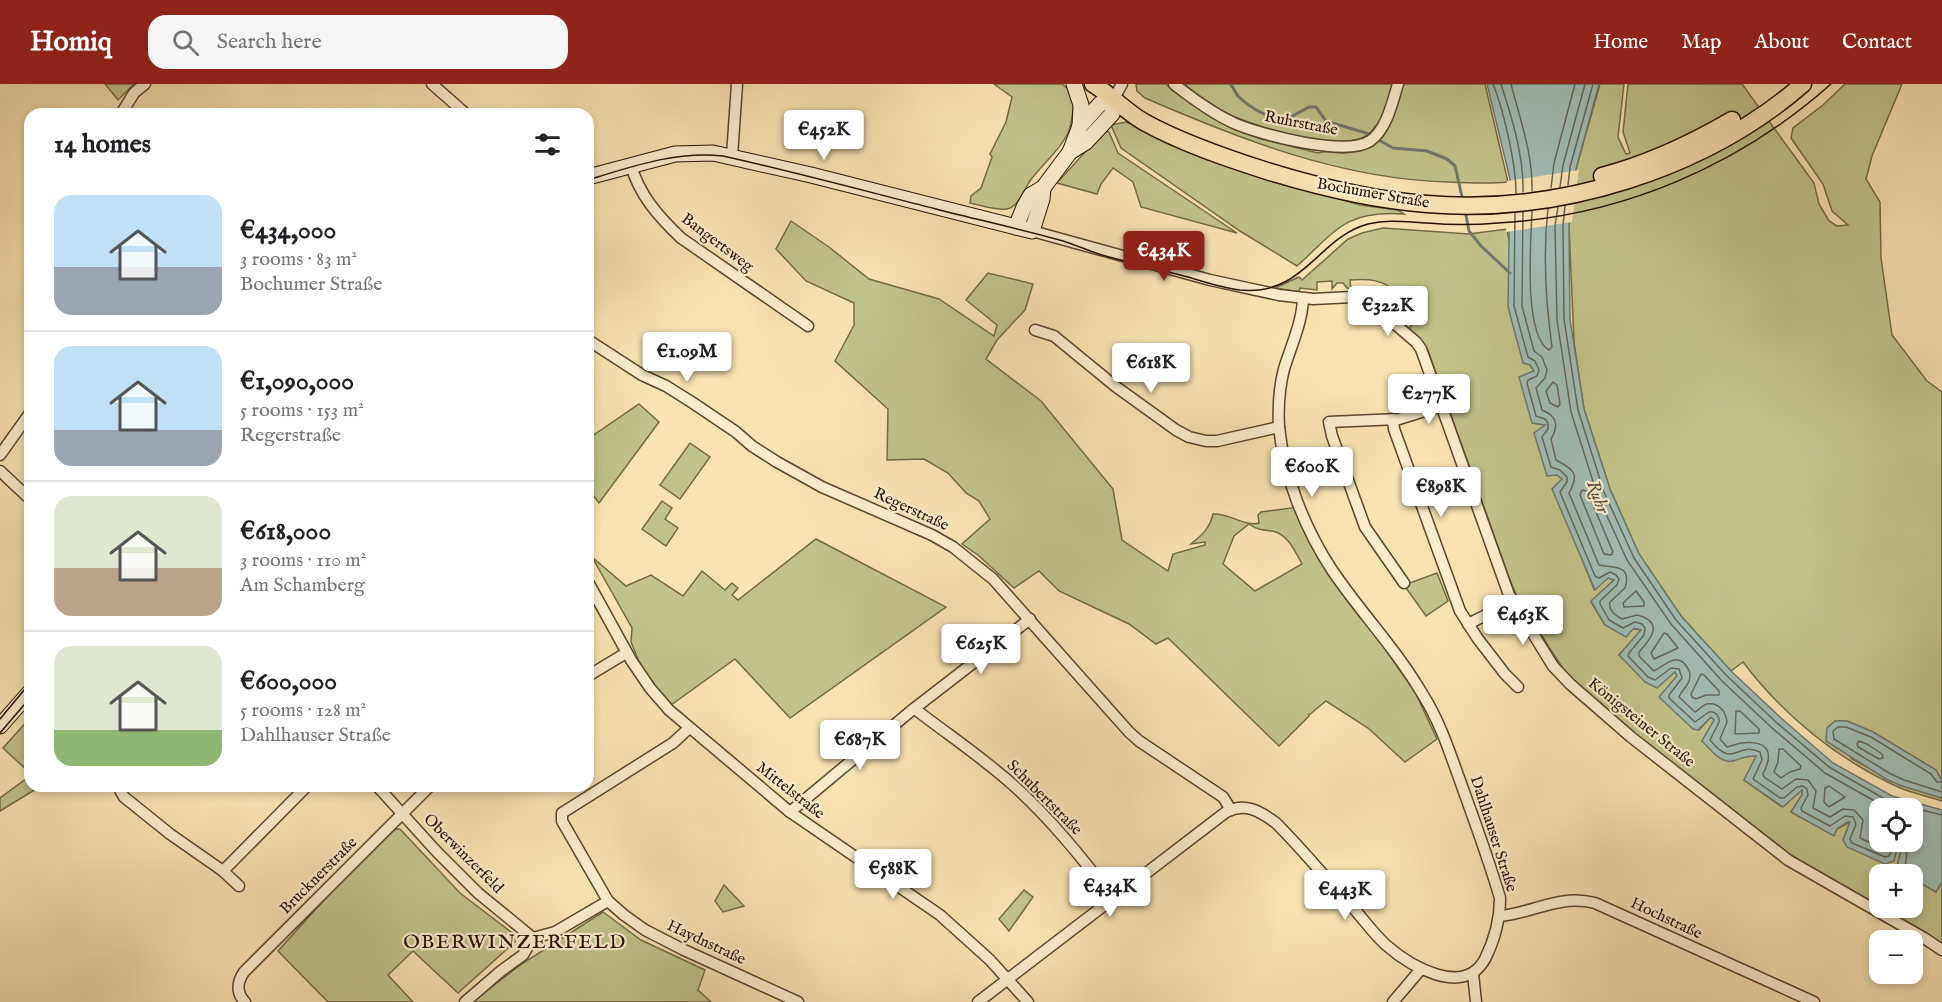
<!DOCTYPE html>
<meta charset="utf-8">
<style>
:root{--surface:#fff;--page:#f6f6f6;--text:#202124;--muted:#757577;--line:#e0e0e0;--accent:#8f2418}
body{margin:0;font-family:"IM FELL English",serif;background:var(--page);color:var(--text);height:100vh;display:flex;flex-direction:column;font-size:22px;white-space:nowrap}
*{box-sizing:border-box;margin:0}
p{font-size:20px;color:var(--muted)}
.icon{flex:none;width:33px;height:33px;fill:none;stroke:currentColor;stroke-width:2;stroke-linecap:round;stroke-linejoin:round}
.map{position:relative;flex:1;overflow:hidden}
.sheet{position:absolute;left:24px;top:24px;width:570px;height:684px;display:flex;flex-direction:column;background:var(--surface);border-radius:18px;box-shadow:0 3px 9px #0003}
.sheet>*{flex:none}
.fabs{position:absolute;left:1869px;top:714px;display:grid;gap:12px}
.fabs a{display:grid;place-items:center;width:54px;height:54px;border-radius:12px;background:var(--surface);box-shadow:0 3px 9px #0003;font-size:30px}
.price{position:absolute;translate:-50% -51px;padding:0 14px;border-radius:6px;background:#fff;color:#222;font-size:20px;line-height:39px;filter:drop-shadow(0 2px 3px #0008)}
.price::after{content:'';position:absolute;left:50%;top:36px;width:18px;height:14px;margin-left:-9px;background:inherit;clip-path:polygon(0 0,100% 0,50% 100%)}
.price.on{background:var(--accent);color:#fff}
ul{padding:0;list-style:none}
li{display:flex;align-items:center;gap:18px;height:150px;padding:0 30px}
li+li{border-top:2px solid var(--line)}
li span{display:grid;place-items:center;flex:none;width:168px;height:120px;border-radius:18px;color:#555}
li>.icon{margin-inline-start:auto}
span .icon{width:72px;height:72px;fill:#fffc;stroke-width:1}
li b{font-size:26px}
h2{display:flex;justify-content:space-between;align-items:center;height:72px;padding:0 30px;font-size:26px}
header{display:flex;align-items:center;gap:36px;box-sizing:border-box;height:84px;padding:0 30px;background:var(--accent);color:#fff}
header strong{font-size:28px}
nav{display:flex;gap:33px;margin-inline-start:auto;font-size:21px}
.search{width:420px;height:54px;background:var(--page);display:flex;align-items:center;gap:15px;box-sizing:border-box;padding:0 21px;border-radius:18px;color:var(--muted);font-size:22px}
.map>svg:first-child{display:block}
</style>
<header>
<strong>Homiq</strong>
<div class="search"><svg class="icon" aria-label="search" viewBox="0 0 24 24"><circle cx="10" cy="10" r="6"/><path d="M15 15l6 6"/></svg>Search here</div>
<nav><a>Home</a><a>Map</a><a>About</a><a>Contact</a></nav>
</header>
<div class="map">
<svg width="1942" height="918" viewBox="0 0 1942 918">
<rect width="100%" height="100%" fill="#f9e3b1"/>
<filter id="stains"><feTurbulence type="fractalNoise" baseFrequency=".00333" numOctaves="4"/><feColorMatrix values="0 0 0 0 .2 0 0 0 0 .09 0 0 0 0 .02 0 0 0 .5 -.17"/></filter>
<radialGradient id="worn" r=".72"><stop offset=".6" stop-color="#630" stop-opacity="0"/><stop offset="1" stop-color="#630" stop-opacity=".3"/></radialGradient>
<g fill="#c1c389" stroke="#746a44" stroke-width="1.5" fill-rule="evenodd">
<polygon points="105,0 134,0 118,16"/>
<path d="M994 0H1062L1069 6 1075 18C1071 28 1073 39 1068 49 1059 68 1042 80 1030 97 1024 106 1018 123 1007 125 996 127 981 121 970 119L971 112 981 104 992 73 990 70 1006 38 1012 13Z"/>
<path d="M1136 0H1166L1173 7 1209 32 1235 45 1261 55 1318 69C1328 66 1333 69 1343 69 1359 69 1371 62 1383 52L1375 42C1359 77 1253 42 1226 29 1211 21 1198 11 1184 0H1485L1508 98C1488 100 1468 99 1448 98 1341 95 1242 56 1145 14L1137 7Z"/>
<path d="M1600 0H1624L1618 53 1626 70 1630 69 1623 48 1628 0H1742L1814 99 1819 120 1829 137 1837 142 1848 141 1832 127 1823 100 1791 54 1793 44 1823 21 1845 0H1902L1872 72 1866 95 1880 118 1881 174 1892 251 1927 297 1942 308V697L1936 686 1873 648 1847 637H1835L1827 644 1852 675 1902 702 1942 714V717C1927 712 1911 709 1898 703 1837 675 1783 631 1743 578L1731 587 1681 532 1639 470 1610 405 1584 325 1574 258 1569 142 1576 85Z"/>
<path d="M1126 38 1306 105 1360 121 1398 126 1404 130C1345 126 1336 147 1297 182L1240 147 1121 64 1111 41Z"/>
<polygon points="1105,46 1109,48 1118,69 1237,149 1141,123 1133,98 1113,84 1101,100 1097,110 1057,99"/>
<path d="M791 137 829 163 869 195 939 215 994 252 997 241 966 216 988 189 1033 200 1025 226 997 256 986 275 1041 317 1113 405 1122 456 1168 487 1173 470 1205 461V458L1191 460C1202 451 1210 444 1213 430 1229 429 1246 443 1259 439L1258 431 1261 428 1299 423 1387 568 1415 608 1437 655 1405 678 1368 644 1326 617 1309 631 1308 630 1309 632 1279 662 1168 554 1156 560 1129 540 1059 507 1039 487 1014 504 978 471 962 460 990 435 979 417 966 409 948 389 924 375 887 376 888 325 835 277 854 241V219L806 197 776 165ZM1249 440C1257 446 1263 446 1272 447 1288 450 1295 467 1302 480L1255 507 1223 480 1234 452Z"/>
<path d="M1383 144 1469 150 1507 145 1530 281 1534 287 1520 293 1545 341 1547 391H1557L1562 395 1572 450 1594 505 1608 494 1614 496 1591 518 1605 541 1641 546 1619 571 1675 588 1677 592 1660 613 1699 646 1711 633 1714 636 1702 657 1733 677 1741 673 1757 672 1744 696 1782 723 1803 705 1802 711 1791 728 1834 751 1837 745 1850 738 1843 756 1901 767 1896 787 1903 790H1880V824H1912L1913 795 1936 808 1942 798V865L1804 781 1628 645 1568 592 1519 517 1510 496 1427 264 1409 244 1415 238C1394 208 1393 192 1350 196L1351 205 1347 204 1343 199H1337L1332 205V197L1317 198V206L1300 204 1299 208 1275 204 1299 193 1302 196 1348 155 1362 149Z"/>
<polygon points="639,320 659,338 599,419 588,404 588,355"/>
<polygon points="690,359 710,373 680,415 660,401"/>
<polygon points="662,417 672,424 665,435 678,444 666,462 642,445"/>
<polygon points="816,455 946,523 790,634 735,575 671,621 642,585 631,558 632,544 592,473 626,502 651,491 683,512 702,487 725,506 732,499 738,504 732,511 738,516"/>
<polygon points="1437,489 1448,517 1426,532 1404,501"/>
<polygon points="30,634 30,689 3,664"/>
<polygon points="30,692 30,702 41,702 0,727 0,714"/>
<polygon points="395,745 400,745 460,809 515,851 515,858 458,909 413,867 388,891 413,918 328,918 278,867 333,806"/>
<polygon points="724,801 744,822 723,828 715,817"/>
<polygon points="1024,806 1033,813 1009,847 999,835"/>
<polygon points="603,828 641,856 705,886 698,906 711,918 472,918 520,881"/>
</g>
<g fill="#a1bcb6" stroke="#70776d" stroke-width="1.5" fill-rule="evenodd">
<path d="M1487 0H1599L1576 85 1569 142 1570 235 1584 325 1610 405 1639 470 1681 532 1731 587 1781 634 1833 679 1892 712 1942 726V798L1936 808 1913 795 1912 790H1903L1896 787 1901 766 1897 765 1894 777 1885 780 1847 763 1843 756 1850 738H1847L1837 745 1834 752 1791 728 1802 711V706L1783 723 1744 696 1756 672C1743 672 1744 674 1733 677 1721 680 1710 665 1702 657L1714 636 1711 633 1698 646 1693 645 1659 613 1677 592 1675 588 1657 604 1645 598 1619 571 1641 546 1634 544 1626 553 1605 541 1591 517 1614 496 1608 494 1595 506 1552 405 1562 395 1557 391 1547 392 1534 349 1545 341 1532 339 1519 293 1534 287 1530 281 1523 279 1508 223 1510 95ZM1880 724H1912V758H1880Z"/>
<polygon points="1835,637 1847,637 1873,648 1936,686 1942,697 1942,714 1902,702 1886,695 1826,657 1827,644"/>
</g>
<polygon fill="#f9e3b1" points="1579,86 1572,138 1506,148 1507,97"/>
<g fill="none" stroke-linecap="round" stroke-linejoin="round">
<g stroke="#64665b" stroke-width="1.5">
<path d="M1493 0C1504 27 1516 81 1516 109"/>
<path d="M1501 0C1512 34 1524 73 1523 108"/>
<path d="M1511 0C1520 35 1533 71 1532 107"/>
<polyline points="1568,101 1570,83 1593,0"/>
<polyline points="1560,103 1563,81 1585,0"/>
<polyline points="1551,104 1554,79 1575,0"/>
<polyline points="1565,121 1563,142 1564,235 1578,326 1604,408 1634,474 1676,536 1726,591 1777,639 1829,683 1890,718 1942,731"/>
<polyline points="1558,123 1555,142 1557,236 1571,328 1597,410 1627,476 1671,540 1722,597 1772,644 1825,689 1887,724"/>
<path d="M1532 127C1531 156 1523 251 1549 266L1552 263C1546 220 1543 168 1548 124"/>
<path d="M1523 128 1522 222 1534 267 1542 273 1547 286 1545 294 1536 304 1542 326C1557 332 1559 342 1551 355L1556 376C1574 386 1580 389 1569 409L1599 481C1610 484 1633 479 1625 504L1610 518C1608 526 1616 532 1622 535L1637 531C1664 538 1652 554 1639 568V572L1654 587C1664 582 1677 567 1687 583 1690 587 1691 592 1689 597 1687 603 1681 607 1679 613L1695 628C1699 626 1702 621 1707 620 1719 618 1726 628 1727 638L1720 655 1727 663C1732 662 1736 660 1741 659 1767 656 1775 667 1763 690L1764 693 1782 705 1796 695 1808 696 1816 707 1813 724 1830 733 1843 725 1854 726 1863 736 1860 754 1881 764 1886 758"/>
<path d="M1515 129 1514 222 1528 273 1535 277 1539 286 1537 292 1528 296 1527 299 1536 332 1545 335 1548 339V345L1542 353 1551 383 1560 386 1567 393V398L1560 408 1595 492 1599 494 1610 488 1616 491 1619 495 1617 501 1600 517V520L1609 536 1623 544 1635 538 1642 540 1645 544 1644 551 1629 569 1628 572 1648 593 1655 596 1671 584 1679 585 1682 594 1669 611V614L1695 638 1709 628C1715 627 1720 632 1719 638L1710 656C1735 686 1735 657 1760 668L1762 676 1753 695 1780 714H1784L1797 703 1803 702 1807 705 1808 711 1801 724 1802 727 1830 742 1845 732 1853 733 1856 740 1850 755 1852 759 1885 773 1889 772 1894 761 1905 762C1910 770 1903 781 1905 790"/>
<polygon points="1553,298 1557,301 1560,320 1558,323 1550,319 1546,307"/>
<polygon points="1582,406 1587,407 1613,468 1611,471 1604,470 1580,411"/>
<polygon points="1636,507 1644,518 1644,522 1624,523 1623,519"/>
<polygon points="1664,549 1667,550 1678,564 1654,575 1651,569"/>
<polygon points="1701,590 1704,591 1719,607 1719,611 1706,611 1696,615 1692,613 1691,610"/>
<polygon points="1736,627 1740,627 1759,645 1759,649 1735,650"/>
<polygon points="1859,657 1867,660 1882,670 1883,674 1879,675 1858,663 1857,660"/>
<polygon points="1779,665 1783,665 1801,682 1800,685 1790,688 1781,694 1774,688 1778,678"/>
<polyline points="1942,698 1937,698 1931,690 1871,653 1846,643 1838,643 1833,647 1834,655 1889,689 1904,696 1942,708"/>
<polygon points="1829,702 1845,713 1829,723 1824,718 1825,704"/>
</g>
<g stroke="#70776d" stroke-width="3">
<path d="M1230 0C1234 4 1235 8 1238 12 1250 24 1268 34 1285 36L1309 23H1316L1326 37 1366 49 1393 64 1427 67 1447 75 1455 82 1463 117"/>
<polyline points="1465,126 1469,147 1481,162 1510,189"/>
</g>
<g stroke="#5b452c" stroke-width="13">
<g id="street">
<polyline points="432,0 466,30"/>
<path d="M1174 0C1193 15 1213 30 1236 40 1262 51 1346 73 1370 57 1387 45 1392 19 1398 0"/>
<polyline points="1114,14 1122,0"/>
<polyline points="121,30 134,9 145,0"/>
<polyline points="732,72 737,0"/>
<path d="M631 81C639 111 659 133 681 154L808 242"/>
<polyline points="1032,147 1210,196 1279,211 1313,215 1372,212 1383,219 1396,241 1416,258 1421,265 1509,511 1553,582 1570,600 1631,653 1788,776 1924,854 1942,866"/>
<polyline points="1035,246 1054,252 1115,302 1176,346 1189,353 1206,357 1217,357 1279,343"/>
<polyline points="588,256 642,291 666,302 693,319 736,348 752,362 777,378 822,403 932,451 953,463 993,495 1129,648 1139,657 1223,713 1231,726"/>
<polyline points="1393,335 1394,345 1460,527 1478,555 1505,590 1518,603"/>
<polyline points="0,371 30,329"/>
<polyline points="0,387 30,415"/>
<polyline points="588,498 631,576 650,604 669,626 790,728 940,831 990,876 1028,918"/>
<polyline points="1404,499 1365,443 1332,352 1329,338 1399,335 1441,322"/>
<polyline points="1468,540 1512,518"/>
<polyline points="588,592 626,569"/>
<path d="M915 625C947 650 982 673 1013 701 1050 734 1082 774 1113 814"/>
<polyline points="689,644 673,659 562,729 562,737 608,817 624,831 645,846 684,866 798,918"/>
<polyline points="122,702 120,706 124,713 170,750 223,787 239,802"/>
<polyline points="377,702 437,768 478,809 533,854"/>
<polyline points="790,728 911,627 1030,535"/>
<polyline points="223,787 307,702"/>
<path d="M1500 832C1534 829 1558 810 1595 819L1814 918"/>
<polyline points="1473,890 1476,918"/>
<path d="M245 918C236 909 237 898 244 888L430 702"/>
<polyline points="465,918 501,887 523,871 533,854 555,848 608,817"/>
<path d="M978 918 1226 728C1245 718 1260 727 1276 739 1304 767 1329 798 1356 827 1366 839 1375 851 1386 861 1410 882 1464 914 1485 875 1495 855 1500 836 1500 814 1488 773 1473 733 1459 694 1449 666 1439 636 1423 611 1397 566 1361 529 1332 486 1305 445 1284 393 1279 343 1278 324 1279 304 1284 285 1291 262 1302 239 1303 215"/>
<polyline points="1393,918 1421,885"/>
</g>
</g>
<g stroke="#261000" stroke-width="17">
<g id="secondary">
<polyline points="1074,0 1081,21 1080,42"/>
<polyline points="1070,68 1086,58 1112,30 1114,14"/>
<polyline points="588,93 675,70 713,69 811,91 1032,147 1042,115 1043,104"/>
<polyline points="1016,143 1024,123 1031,111 1043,104 1070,68 1080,42 1100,20 1114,14"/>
<polyline points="0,642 30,608"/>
</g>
</g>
<g stroke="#261000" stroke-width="19">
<g id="primary">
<path d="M1093 0C1111 11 1126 28 1144 38 1182 59 1226 74 1267 87 1319 103 1372 116 1427 120 1558 131 1704 86 1803 0"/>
<path d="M1602 92C1648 80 1691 60 1732 36"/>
</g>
</g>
<use href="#street" stroke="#fbedcc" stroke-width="10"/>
<use href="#secondary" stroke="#fbedcc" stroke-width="15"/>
<use href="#primary" stroke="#f9e3b1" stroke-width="16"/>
<g stroke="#261000" stroke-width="1.5">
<path d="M588 96C633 82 676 67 723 72 795 88 865 107 936 125 978 136 1021 145 1063 157 1076 161 1089 167 1102 171 1131 179 1160 186 1188 193 1205 198 1223 204 1240 206 1305 212 1317 154 1368 140 1388 135 1407 138 1427 139 1451 141 1475 141 1498 139 1622 132 1739 82 1831 0"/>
<polyline points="0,635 30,599"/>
<polyline points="0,649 30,614"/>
</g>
</g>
<g text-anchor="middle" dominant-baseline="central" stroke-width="4.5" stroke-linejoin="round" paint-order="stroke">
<g font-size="16" fill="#261000" stroke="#fbedcc">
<text transform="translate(1301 40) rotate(11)">Ruhrstraße</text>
<text transform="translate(1373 110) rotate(10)">Bochumer Straße</text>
<text transform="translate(717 159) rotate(37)">Bangertsweg</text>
<text transform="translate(911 426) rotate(25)">Regerstraße</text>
<text transform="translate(1641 639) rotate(39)">Königsteiner Straße</text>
<text transform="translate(790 707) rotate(38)">Mittelstraße</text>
<text transform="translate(1044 714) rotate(45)">Schubertstraße</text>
<text transform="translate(1493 750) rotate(72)">Dahlhauser Straße</text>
<text transform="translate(463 770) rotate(45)">Oberwinzerfeld</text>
<text transform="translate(319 792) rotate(-45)">Brucknerstraße</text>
<text transform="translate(1666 835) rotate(25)">Hochstraße</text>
<text transform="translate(706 859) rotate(25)">Haydnstraße</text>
</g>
<g font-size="18" font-style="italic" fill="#514c40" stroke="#fbedcc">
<text transform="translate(1597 413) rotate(70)">Ruhr</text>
</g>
<g font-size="20" letter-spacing="1.5" fill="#261000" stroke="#fbedcc">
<text x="515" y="858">OBERWINZERFELD</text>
</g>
</g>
<rect width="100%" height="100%" filter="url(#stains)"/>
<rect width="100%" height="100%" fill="url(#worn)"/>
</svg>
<div class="fabs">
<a><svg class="icon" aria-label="locate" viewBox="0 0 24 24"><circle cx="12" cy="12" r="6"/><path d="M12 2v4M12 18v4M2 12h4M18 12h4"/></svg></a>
<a>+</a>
<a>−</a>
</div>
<b class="price" style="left:824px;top:77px">€452K</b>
<b class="price on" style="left:1164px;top:198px">€434K</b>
<b class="price" style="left:1388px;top:253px">€322K</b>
<b class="price" style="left:687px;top:299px">€1.09M</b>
<b class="price" style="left:1151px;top:310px">€618K</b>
<b class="price" style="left:1429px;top:341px">€277K</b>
<b class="price" style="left:1312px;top:414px">€600K</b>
<b class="price" style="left:1441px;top:434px">€898K</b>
<b class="price" style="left:1523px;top:562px">€463K</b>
<b class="price" style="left:981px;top:591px">€625K</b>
<b class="price" style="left:860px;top:687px">€687K</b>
<b class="price" style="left:893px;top:816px">€588K</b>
<b class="price" style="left:1110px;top:834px">€434K</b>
<b class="price" style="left:1345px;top:837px">€443K</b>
<section class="sheet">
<h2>14 homes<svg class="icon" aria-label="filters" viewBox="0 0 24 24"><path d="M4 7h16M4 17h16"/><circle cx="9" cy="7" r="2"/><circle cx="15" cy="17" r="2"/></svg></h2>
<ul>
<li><span style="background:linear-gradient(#bfe0f5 60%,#9aa5b1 0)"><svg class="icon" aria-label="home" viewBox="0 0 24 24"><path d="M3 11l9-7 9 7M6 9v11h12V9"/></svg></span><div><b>€434,000</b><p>3 rooms · 83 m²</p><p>Bochumer Straße</p></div></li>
<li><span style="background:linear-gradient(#bfe0f5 70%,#9aa5b1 0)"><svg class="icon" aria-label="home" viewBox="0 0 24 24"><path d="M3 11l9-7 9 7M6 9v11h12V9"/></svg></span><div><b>€1,090,000</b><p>5 rooms · 153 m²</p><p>Regerstraße</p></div></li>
<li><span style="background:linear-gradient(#dfe7d0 60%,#b9a48a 0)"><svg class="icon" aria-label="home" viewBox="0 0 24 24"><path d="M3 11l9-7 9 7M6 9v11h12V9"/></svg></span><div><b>€618,000</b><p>3 rooms · 110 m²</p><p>Am Schamberg</p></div></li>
<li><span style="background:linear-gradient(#dfe7d0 70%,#8fb573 0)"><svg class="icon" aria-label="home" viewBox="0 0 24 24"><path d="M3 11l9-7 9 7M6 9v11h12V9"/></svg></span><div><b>€600,000</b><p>5 rooms · 128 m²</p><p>Dahlhauser Straße</p></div></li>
</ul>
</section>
</div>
